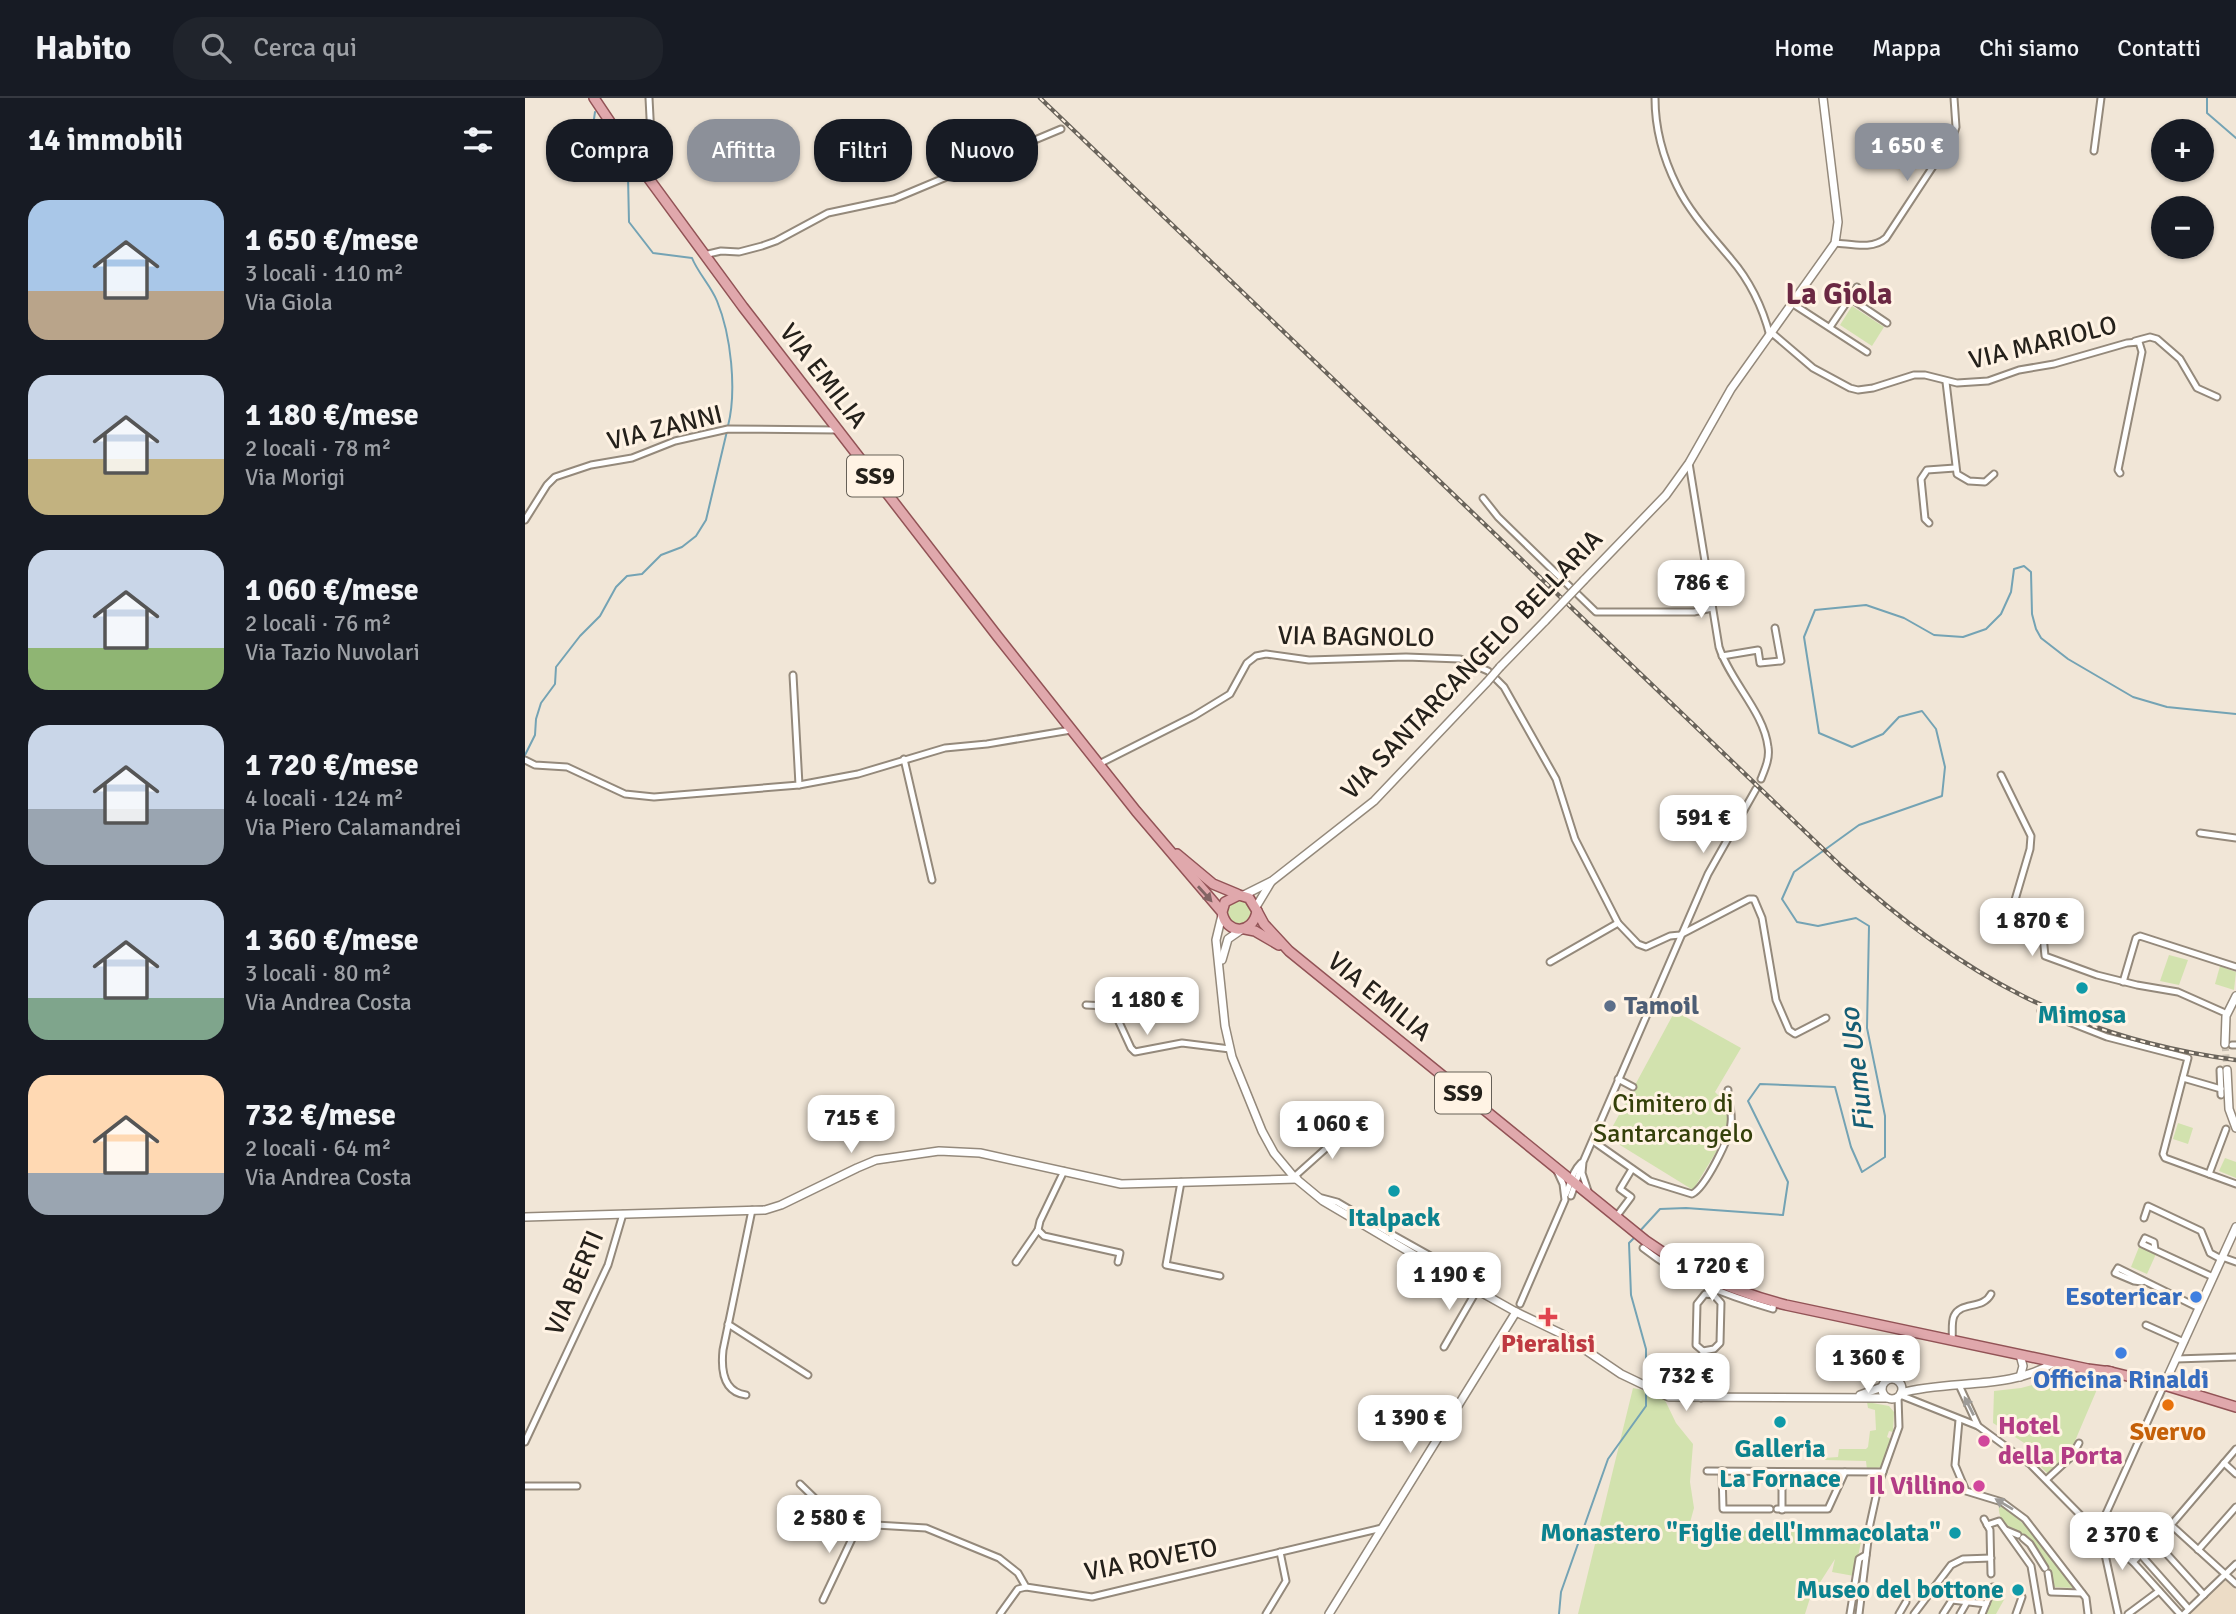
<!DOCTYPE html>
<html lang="it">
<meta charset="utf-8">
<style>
:root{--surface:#171b24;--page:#20242c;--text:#f1f3f6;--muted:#9ea1a6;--line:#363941;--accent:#8c9099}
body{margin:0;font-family:Signika,sans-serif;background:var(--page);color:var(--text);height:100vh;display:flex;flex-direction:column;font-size:26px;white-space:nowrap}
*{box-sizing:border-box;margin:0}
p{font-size:23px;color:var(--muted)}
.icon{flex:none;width:38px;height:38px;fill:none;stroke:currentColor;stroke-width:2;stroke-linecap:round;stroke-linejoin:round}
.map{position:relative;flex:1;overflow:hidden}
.drawer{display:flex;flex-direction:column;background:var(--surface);width:525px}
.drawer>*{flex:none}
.hud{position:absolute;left:21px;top:21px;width:665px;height:63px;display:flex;gap:14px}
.buttons{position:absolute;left:1626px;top:21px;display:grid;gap:14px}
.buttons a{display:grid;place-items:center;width:63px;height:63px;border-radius:50%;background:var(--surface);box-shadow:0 2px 5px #0004;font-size:35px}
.price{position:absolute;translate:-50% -60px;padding:0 16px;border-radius:14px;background:#fff;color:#222;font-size:23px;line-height:46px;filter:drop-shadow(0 2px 4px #0008)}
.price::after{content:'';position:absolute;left:50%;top:42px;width:21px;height:16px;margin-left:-10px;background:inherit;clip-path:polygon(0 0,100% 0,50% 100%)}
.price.selected{background:var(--accent);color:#fff}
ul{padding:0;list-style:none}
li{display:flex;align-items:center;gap:21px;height:175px;padding:0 28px}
li span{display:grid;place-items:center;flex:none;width:196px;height:140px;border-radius:21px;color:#555}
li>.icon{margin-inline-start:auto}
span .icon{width:84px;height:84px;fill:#fffc;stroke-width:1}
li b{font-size:30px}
h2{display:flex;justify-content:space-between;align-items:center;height:84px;padding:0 28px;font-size:30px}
.pill{padding:0 24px;border-radius:28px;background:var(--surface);box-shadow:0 2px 5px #0004;font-size:24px;line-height:63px}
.pill.selected{background:var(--accent);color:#fff}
header{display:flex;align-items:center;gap:42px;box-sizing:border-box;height:98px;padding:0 35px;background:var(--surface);border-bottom:2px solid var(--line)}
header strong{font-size:33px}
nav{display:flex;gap:38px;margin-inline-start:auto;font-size:24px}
.search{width:490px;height:63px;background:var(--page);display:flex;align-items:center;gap:18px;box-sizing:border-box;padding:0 24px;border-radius:28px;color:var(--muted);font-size:26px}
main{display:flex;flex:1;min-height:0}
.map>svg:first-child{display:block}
</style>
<header>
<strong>Habito</strong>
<div class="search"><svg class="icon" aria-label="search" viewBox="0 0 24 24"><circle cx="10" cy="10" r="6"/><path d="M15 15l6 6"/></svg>Cerca qui</div>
<nav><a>Home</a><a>Mappa</a><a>Chi siamo</a><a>Contatti</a></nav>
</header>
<main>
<section class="drawer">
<h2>14 immobili<svg class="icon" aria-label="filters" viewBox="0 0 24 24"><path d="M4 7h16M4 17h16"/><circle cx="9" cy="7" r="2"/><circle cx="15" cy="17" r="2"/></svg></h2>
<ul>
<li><span style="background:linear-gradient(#a9c7e8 65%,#b9a48a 0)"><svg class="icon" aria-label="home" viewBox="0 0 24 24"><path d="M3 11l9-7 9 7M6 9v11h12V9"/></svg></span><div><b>1 650 €/mese</b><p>3 locali · 110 m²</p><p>Via Giola</p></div></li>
<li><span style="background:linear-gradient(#c9d6e8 60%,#c2b280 0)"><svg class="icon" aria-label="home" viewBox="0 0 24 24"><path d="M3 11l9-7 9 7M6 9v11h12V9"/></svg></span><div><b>1 180 €/mese</b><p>2 locali · 78 m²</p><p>Via Morigi</p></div></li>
<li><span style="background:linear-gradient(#c9d6e8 70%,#8fb573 0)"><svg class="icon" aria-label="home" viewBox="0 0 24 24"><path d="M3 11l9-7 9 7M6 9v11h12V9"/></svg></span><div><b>1 060 €/mese</b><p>2 locali · 76 m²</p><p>Via Tazio Nuvolari</p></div></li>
<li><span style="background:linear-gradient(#c9d6e8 60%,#9aa5b1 0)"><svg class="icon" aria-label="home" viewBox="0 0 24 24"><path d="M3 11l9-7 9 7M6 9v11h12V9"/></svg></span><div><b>1 720 €/mese</b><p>4 locali · 124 m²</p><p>Via Piero Calamandrei</p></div></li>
<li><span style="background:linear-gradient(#c9d6e8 70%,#7fa58c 0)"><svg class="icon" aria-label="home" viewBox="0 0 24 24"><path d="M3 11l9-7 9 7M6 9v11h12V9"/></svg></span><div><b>1 360 €/mese</b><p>3 locali · 80 m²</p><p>Via Andrea Costa</p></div></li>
<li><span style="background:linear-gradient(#ffd9b3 70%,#9aa5b1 0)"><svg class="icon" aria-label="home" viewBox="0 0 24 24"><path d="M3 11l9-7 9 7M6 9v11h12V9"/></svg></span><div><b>732 €/mese</b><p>2 locali · 64 m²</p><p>Via Andrea Costa</p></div></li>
</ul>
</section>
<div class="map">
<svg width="1711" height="1516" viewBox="0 0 1711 1516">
<rect width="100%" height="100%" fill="#f1e6d7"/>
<polygon fill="#ecdcc6" points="1700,1482 1711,1492 1711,1516 1665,1516"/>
<g fill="#d2e2ae">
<polygon points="1327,208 1359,229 1347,248 1315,227"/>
<circle cx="714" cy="814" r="13"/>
<polygon points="1644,857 1663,862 1654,887 1635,883"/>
<polygon points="1695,868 1711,874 1709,892 1690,886"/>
<polygon points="1150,913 1216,950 1190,994 1205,1009 1205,1031 1168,1092 1082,1039"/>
<polygon points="1653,1025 1668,1030 1663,1046 1648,1041"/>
<polygon points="1700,1060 1711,1064 1711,1080 1694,1073"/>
<polygon points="1614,1149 1631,1156 1622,1176 1606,1169"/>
<polygon points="1533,1280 1573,1289 1544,1357 1524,1377 1504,1357 1507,1352 1504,1348 1468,1325 1469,1293 1496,1290"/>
<polygon points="1108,1290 1137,1296 1151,1325 1168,1346 1165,1384 1169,1410 1163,1432 1338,1434 1329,1478 1307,1474 1310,1461 1285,1500 1280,1516 1053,1516"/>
<polygon points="1342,1304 1364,1308 1369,1314 1368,1334 1364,1333 1362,1339 1366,1341 1356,1369 1342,1372 1341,1363 1300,1362 1299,1360 1313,1359 1314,1351 1341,1351 1343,1349 1345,1333 1351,1332 1350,1312 1343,1310"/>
<path d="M1474 1404C1507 1431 1525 1455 1549 1490L1527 1489C1523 1473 1520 1456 1507 1444 1492 1430 1471 1430 1474 1404Z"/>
<polygon points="1468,1489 1474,1493 1478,1492 1480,1500 1471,1516 1457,1516"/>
</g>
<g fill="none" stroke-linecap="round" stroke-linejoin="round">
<g stroke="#74a3b4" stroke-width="2">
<polyline points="1682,0 1682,15 1711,40"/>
<path d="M70 14 68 28 98 66 103 79 104 124 128 155 167 160C173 175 186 188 192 203 206 237 212 292 203 328"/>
<polyline points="0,657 10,637 11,621 16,605 30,586 31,569 55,538 75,518 91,489 102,478 117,476 136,457 157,449 171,438 181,422 202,333"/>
<polyline points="1114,1134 1135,1111 1161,1110 1258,1117 1263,1084 1223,1003 1235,986 1310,989 1326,1049 1337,1074 1360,1059 1360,1018 1342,930 1344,828 1331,820 1293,828 1272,824 1257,801 1269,774 1334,727 1417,698 1420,669 1411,631 1397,613 1374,619 1358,636 1327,649 1294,635 1279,539 1290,512 1341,507 1379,520 1409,537 1438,539 1461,531 1476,516 1486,494 1489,471 1499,468 1506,474 1507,516 1511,531 1516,540 1543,561 1608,599 1642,609 1711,616"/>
<polyline points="1111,1138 1104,1145 1106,1197 1121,1251 1121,1285"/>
<polyline points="1034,1516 1036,1494 1083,1361 1121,1308 1121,1291"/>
</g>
<polyline stroke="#c8bfb1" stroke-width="7" stroke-dasharray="7 3.5" stroke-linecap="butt" points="1700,946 1702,972"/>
<g stroke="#94897b" stroke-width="9">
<g id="minor">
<path d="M1130 0C1130 31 1138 60 1152 88 1165 115 1187 138 1206 161 1225 183 1238 211 1245 238"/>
<polyline points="1569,53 1576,0"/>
<polyline points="116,70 123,65 127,58 124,0"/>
<path d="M1310 145C1327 146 1347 152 1361 140L1428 38 1431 29 1429 0"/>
<polyline points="179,157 196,153 214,154 237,148 251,143 303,115 369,101 536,31"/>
<polyline points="1325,200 1362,225"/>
<polyline points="1268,206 1342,254"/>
<polyline points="1305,229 1332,189"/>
<polyline points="1247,235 1288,270 1325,290 1333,292 1348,290 1389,277 1400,277 1432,285 1463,283 1494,272 1529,266 1602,245 1614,244 1617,254 1593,372 1595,375"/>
<polyline points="1610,243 1625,239 1632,241 1655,261 1672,290 1692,299"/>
<polyline points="1421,284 1432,376 1444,383 1460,384 1469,376"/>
<path d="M1164 365 1194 549C1205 583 1239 614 1243 649 1245 660 1240 671 1236 681"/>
<polyline points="958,400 973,419 1071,514 1169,514 1187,510"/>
<polyline points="0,422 22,387 30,379 66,367 107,360 150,343 203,331 313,332"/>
<polyline points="1404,425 1400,421 1396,381 1402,372 1430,370"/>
<polyline points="1197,558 1233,552 1235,565 1256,563 1250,530"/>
<polyline points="268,577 274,687"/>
<polyline points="379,661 407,782"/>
<polyline points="0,662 10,667 42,669 100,696 129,699 274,687 333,676 420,650 462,646 546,632"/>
<polyline points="574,666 669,618 705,596 722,565 731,558 741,556 784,562 881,559 935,561 963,573 979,589 1031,681 1050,741 1093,825 1113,846 1121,849 1145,838 1155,837 1224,801 1229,801 1237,820 1251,902 1264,932 1270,936 1301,920"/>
<polyline points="1476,677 1506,738 1505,751 1487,812 1490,818 1518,838 1520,858 1572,877 1612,887 1653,894 1698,914"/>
<polyline points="1675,735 1711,740"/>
<polyline points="1025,864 1093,825"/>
<polyline points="1598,884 1611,840 1615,838 1711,869"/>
<polyline points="561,907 582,908 588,911 606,950 610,954 657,945 705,951"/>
<polyline points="1516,913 1582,939 1663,960 1638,1056 1640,1060 1711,1086"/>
<polyline points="1707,947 1711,947"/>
<polyline points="1695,972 1696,997"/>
<polyline points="1658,980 1696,991"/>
<polyline points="1093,981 1108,989"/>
<path d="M1068 1043 1125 1083 1167 1096C1180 1090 1205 1040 1206 1025 1208 1013 1202 1003 1203 992"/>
<polyline points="1684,1076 1701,1031"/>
<polyline points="769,1079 827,1027"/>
<polyline points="656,1084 641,1167 695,1178"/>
<polyline points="1063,1093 1057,1075 1058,1064 1183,776 1231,691"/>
<path d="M1041 1096C1046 1084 1047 1074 1056 1065"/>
<polyline points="1046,1098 1056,1070"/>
<polyline points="797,1100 812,1104 868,1137"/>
<polyline points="1091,1119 1106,1099 1095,1091 1107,1071"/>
<polyline points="1619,1120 1623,1108 1676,1133 1685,1155 1696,1161"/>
<polyline points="513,1132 519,1138 595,1155 593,1164"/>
<polyline points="867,1140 868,1137 909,1160"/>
<path d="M1118 1150C1157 1181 1200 1197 1248 1211L1249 1204"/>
<polyline points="1630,1152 1629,1144 1620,1140 1617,1146 1688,1179"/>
<polyline points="1697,1159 1711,1164"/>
<polyline points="491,1164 513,1132 515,1123 539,1073"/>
<polyline points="905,1166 909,1160 946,1181 944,1187"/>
<polyline points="1617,1184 1609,1183 1590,1175 1593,1170 1674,1210"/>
<polygon points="1180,1196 1189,1197 1196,1205 1195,1245 1189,1251 1178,1253 1171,1247 1172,1206"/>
<polyline points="995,1206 1040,1102 1038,1086 1032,1073"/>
<polyline points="203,1226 283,1277"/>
<polyline points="1621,1227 1659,1244"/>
<path d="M1427 1241C1428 1234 1426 1225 1429 1218 1436 1203 1458 1212 1466 1196"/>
<polyline points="919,1249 952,1192"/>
<polyline points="1651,1261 1711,1259"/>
<polyline points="1434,1287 1453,1328"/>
<path d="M221 1297C198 1294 196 1271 198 1252L227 1112"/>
<polyline points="1375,1297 1453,1328 1506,1367 1576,1438 1608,1464 1655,1516"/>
<polyline points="1176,1300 1178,1253"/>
<polyline points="1434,1322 1430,1367 1441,1393 1477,1404 1500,1421 1561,1500 1563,1516"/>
<polyline points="0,1344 83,1167 98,1116"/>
<polyline points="1699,1365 1711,1376"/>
<polyline points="1182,1373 1358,1374"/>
<polyline points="1197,1373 1198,1411 1245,1411"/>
<polyline points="1522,1381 1546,1359 1554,1345"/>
<polyline points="275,1386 305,1415 334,1426 401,1430 474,1460 493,1475 501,1489 567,1499 857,1430"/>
<polyline points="0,1388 52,1388"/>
<polyline points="1252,1411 1303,1411 1320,1374"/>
<polyline points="1257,1412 1257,1374"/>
<polyline points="1459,1421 1465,1432 1466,1476"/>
<polyline points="1462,1427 1474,1423 1506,1468 1514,1515"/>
<polyline points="1646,1427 1711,1486"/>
<polyline points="1570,1431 1579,1420 1639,1287"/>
<polyline points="1481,1432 1493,1437"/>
<polyline points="1576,1438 1593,1516"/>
<polyline points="1498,1440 1505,1446 1520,1470"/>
<polyline points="1630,1443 1679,1497"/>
<polyline points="1673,1452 1711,1409"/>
<polyline points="1616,1457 1662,1509"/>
<polyline points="1608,1464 1646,1427 1711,1351"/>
<polyline points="1523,1475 1526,1494 1557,1495"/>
<polyline points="298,1502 334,1426"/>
<polyline points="475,1516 493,1491 501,1489"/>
<polyline points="741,1516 761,1483 755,1454"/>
<polyline points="1325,1516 1334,1461 1341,1457"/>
<polyline points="1334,1516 1345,1426 1354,1385 1374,1329 1373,1299"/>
<polyline points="1374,1516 1381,1504"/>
<polyline points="1389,1516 1426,1467 1438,1461 1466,1460"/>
<polyline points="1418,1516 1427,1502 1461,1506"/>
<polyline points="1435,1516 1442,1504"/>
<polyline points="1457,1516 1468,1489"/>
<polyline points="1491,1516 1497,1499"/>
<polyline points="1603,1516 1634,1493"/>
<polyline points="1659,1516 1711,1466"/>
</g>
</g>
<g stroke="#94897b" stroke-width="10">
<g id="tertiary">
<polyline points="1059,482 1141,397 1164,365 1206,291 1310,145 1313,124 1298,0"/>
<polyline points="975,569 1020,523"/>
<polyline points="719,797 747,783 849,703 962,584"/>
<polyline points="731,809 746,784"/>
<polyline points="697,817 691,842 700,928 707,959 737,1033 749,1055 769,1079 798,1103 893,1159 991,1214 1037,1236 1096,1276 1144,1299 1361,1300"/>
<polyline points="697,862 703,841 716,832"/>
<polyline points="1700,946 1701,918 1711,898"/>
<polyline points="1702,972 1704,1011 1711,1030"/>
<polyline points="0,1119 240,1112 256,1107 332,1070 351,1062 414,1053 455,1055 596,1086 772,1081"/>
<polyline points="1495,1279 1498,1268 1495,1257"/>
<circle cx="1367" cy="1291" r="10"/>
<polyline points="1639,1287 1711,1129"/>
<path d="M1376 1295C1426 1281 1484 1293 1530 1264"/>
<polyline points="1335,1297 1357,1289"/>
<polyline points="804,1516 991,1214"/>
</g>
</g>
<g stroke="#925356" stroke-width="12">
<g id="primary">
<path d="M69 0 116 70 218 209 473 539 611 713 697 814C701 837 728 837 732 813L724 800 714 797 700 804 697 814"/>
<polyline points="652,756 688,786 712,796"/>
<path d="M732 813 739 826 764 853 1121 1143C1165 1174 1209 1194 1261 1207L1563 1271 1586 1274"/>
<polyline points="720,831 730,833 754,847"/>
<polyline points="1582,1273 1639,1287 1711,1309"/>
</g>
</g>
<use href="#minor" stroke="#fff" stroke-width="5"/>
<use href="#tertiary" stroke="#fff" stroke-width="7"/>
<use href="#primary" stroke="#e0a8ac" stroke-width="9"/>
<g stroke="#6a645b" stroke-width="4.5">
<path id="rail" d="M515 0 1316 768C1436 878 1549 940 1711 962"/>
</g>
<use href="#rail" stroke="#fff3e4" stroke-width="2" stroke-dasharray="5" stroke-linecap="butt"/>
<g stroke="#94897b" stroke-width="10" stroke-linecap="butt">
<g id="tertiary-bridge">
<polyline points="1020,523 1059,482"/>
<polyline points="962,584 975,569"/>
</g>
</g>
<use href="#tertiary-bridge" stroke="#fff" stroke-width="7"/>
</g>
<defs><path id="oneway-solid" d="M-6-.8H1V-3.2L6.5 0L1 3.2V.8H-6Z" transform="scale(1.75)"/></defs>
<use fill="#826464" href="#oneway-solid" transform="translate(680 796) rotate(48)"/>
<g fill="#9d9b98">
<use href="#oneway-solid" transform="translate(1444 1308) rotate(-117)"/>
<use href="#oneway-solid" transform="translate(1479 1406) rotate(-149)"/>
</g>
<g fill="#0f9aa8" stroke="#fff3e4" stroke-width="2.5">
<circle cx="1557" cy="890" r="7"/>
<circle cx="869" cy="1093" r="7"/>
<circle cx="1255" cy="1324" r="7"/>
<circle cx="1430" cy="1435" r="7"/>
<circle cx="1493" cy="1492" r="7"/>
</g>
<circle fill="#5c6f8a" stroke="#fff3e4" stroke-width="2.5" cx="1085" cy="908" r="7"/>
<g fill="#3f7fe0" stroke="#fff3e4" stroke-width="2.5">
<circle cx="1671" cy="1199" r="7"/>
<circle cx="1596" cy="1255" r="7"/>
</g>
<path fill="#e0444e" stroke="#fff3e4" stroke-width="2.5" d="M1019.5 1208.5h7v7h7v7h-7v7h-7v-7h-7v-7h7z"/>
<circle fill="#e8710a" stroke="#fff3e4" stroke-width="2.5" cx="1643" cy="1307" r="7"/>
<g fill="#d1479c" stroke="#fff3e4" stroke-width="2.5">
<circle cx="1459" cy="1343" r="7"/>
<circle cx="1454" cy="1388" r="7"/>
</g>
<g text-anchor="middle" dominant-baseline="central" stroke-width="6" stroke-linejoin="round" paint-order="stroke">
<g fill="#fff3e4" stroke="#666057" stroke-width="2">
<rect x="322" y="357.5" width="56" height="41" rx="5"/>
<rect x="910" y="974.5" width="56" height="41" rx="5"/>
</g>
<g font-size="24" font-weight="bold" fill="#25211b">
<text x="350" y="378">SS9</text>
<text x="938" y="995">SS9</text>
</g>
<g font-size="26" fill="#25211b" stroke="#fff3e4">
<text transform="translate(1518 245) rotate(-14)">VIA MARIOLO</text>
<text transform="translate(298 278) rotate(52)">VIA EMILIA</text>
<text transform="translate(140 330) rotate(-14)">VIA ZANNI</text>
<text transform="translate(831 539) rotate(1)">VIA BAGNOLO</text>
<text transform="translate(947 567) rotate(-46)">VIA SANTARCANGELO BELLARIA</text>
<text transform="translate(854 899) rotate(39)">VIA EMILIA</text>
<text transform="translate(50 1185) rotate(-67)">VIA BERTI</text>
<text transform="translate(626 1462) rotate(-11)">VIA ROVETO</text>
</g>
<g font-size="26" font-weight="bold" fill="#4e5e75" stroke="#fff3e4" text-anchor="start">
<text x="1099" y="908">Tamoil</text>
</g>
<g font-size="26" font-weight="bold" fill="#0d838f" stroke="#fff3e4">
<text x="1557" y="917">Mimosa</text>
<text x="869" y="1120">Italpack</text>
<text x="1255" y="1351">Galleria<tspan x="1255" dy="30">La Fornace</tspan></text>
<text x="1416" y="1435" text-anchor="end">Monastero "Figlie dell'Immacolata"</text>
<text x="1479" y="1492" text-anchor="end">Museo del bottone</text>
</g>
<g font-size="26" fill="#34400a" stroke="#fff3e4">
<text x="1148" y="1006">Cimitero di<tspan x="1148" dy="30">Santarcangelo</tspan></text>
</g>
<g font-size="26" font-weight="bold" fill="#366cbe" stroke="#fff3e4" text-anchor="end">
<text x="1657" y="1199">Esotericar</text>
<text x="1596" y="1282" text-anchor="middle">Officina Rinaldi</text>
</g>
<g font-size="26" font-weight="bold" fill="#be3a42" stroke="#fff3e4">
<text x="1023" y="1246">Pieralisi</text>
</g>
<g font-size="26" font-weight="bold" fill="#b23c85" stroke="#fff3e4" text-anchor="start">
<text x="1473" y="1328">Hotel<tspan x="1473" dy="30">della Porta</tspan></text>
<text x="1440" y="1388" text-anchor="end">Il Villino</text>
</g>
<g font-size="26" font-weight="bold" fill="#c56008" stroke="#fff3e4">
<text x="1643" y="1334">Svervo</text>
</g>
<g font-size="28" font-style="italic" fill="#145d74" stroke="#fff3e4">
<text transform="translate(1332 972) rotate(-97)">Fiume Uso</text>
</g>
<g font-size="30" font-weight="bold" fill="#6b2843" stroke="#fff3e4">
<text x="1314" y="196">La Giola</text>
</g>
</g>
</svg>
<div class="buttons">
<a>+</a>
<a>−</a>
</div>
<b class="price selected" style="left:1382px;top:85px">1 650 €</b>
<b class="price" style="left:1176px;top:522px">786 €</b>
<b class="price" style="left:1178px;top:757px">591 €</b>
<b class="price" style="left:1507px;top:860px">1 870 €</b>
<b class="price" style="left:622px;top:939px">1 180 €</b>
<b class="price" style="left:326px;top:1057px">715 €</b>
<b class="price" style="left:807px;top:1063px">1 060 €</b>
<b class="price" style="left:1187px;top:1205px">1 720 €</b>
<b class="price" style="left:924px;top:1214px">1 190 €</b>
<b class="price" style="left:1343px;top:1297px">1 360 €</b>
<b class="price" style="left:1161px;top:1315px">732 €</b>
<b class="price" style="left:885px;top:1357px">1 390 €</b>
<b class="price" style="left:304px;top:1457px">2 580 €</b>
<b class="price" style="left:1597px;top:1474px">2 370 €</b>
<div class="hud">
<a class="pill">Compra</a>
<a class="pill selected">Affitta</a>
<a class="pill">Filtri</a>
<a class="pill">Nuovo</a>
</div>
</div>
</main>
